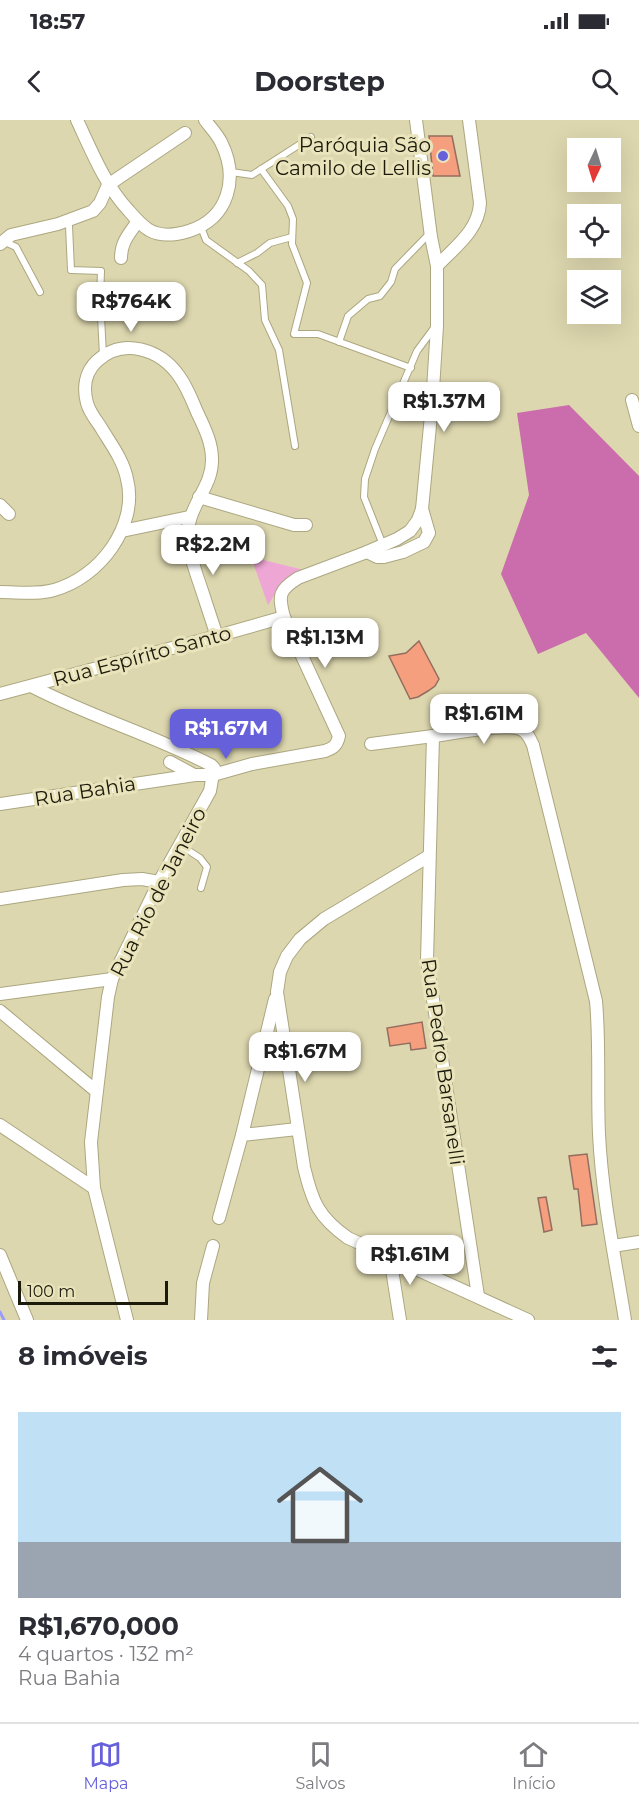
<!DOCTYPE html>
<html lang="pt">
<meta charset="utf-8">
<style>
:root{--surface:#fff;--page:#f2f2f3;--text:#2b2b33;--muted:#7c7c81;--line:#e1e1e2;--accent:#6660da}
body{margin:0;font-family:Montserrat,sans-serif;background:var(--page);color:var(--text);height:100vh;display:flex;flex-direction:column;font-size:22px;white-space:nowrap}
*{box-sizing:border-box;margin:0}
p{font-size:20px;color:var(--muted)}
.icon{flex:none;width:33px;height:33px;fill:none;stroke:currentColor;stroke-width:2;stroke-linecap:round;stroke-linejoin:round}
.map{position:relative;height:1200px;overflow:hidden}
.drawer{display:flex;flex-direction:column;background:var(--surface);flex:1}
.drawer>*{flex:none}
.needle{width:39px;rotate:184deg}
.buttons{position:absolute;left:567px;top:18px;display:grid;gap:12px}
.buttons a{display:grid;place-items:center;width:54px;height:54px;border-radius:0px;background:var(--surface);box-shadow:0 6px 24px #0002;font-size:30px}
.scale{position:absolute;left:18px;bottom:15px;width:150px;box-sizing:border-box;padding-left:6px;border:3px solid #1c1a0b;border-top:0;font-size:16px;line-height:21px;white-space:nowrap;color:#1c1a0b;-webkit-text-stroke:4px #eae4bc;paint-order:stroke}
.price{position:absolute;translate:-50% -51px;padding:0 14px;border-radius:12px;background:#fff;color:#222;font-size:20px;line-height:39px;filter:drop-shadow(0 2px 3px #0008)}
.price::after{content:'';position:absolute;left:50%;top:36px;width:18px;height:14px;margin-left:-9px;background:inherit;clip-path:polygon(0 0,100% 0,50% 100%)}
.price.on{background:var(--accent);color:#fff}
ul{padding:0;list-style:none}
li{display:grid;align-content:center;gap:12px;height:318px;padding:0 18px}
li span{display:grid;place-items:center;height:186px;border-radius:0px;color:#555}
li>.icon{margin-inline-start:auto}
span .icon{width:108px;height:108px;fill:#fffc;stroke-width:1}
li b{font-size:26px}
h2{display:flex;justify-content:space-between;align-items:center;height:72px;padding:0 18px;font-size:26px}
.status{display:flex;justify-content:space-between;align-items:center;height:42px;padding:0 30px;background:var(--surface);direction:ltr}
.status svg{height:16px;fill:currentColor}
header{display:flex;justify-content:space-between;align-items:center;height:78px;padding:0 18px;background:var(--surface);font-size:27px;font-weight:700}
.dock{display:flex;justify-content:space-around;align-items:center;height:84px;border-top:2px solid var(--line);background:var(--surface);font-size:16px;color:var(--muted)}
.dock a{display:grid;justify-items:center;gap:3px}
.dock .on{color:var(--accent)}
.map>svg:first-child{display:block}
</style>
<div class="status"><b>18:57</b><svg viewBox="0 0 49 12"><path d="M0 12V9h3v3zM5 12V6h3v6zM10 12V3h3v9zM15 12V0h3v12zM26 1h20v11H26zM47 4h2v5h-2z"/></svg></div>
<header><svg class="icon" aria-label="back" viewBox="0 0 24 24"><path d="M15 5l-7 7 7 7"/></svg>Doorstep<svg class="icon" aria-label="search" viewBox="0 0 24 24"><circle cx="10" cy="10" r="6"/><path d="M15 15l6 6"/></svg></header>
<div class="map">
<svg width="639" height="1200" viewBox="0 0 639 1200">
<rect width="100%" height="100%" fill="#ddd7af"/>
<polygon fill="#eea6d4" points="251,437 304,450 281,465 268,485"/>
<polygon fill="#cb6cac" points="569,285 639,356 639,578 586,513 538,534 501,454 529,375 517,293"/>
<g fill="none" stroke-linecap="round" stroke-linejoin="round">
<polyline stroke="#999cff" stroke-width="3" points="0,1192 4,1200"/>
</g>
<g fill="#f69f7e" stroke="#936d5f" stroke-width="1.5">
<polygon points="429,16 452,16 460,56 433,56"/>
<polygon points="419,521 439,559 435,566 428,571 418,577 410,579 389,536 406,533"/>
<polygon points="201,603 205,622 192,624 189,605"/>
<polygon points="422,902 426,928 411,930 410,923 390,926 387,908"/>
<polygon points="587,1034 597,1104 582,1106 578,1069 574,1069 569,1036"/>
<polygon points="546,1077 552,1110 544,1112 538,1078"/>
</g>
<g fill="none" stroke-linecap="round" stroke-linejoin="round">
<g stroke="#aca780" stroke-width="8">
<g id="lane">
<polyline points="261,49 288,86 293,99 292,124 307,163 294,214 318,214 411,248"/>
<polyline points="231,52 252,55 311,17"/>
<polyline points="69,106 71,150 101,151 100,178 103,235"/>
<polyline points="201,107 206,120 249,151 262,165 265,200 279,230 295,326"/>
<polyline points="3,121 16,127 40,172"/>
<polyline points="237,143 257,133 270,123 292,117"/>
<polyline points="339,222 348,196 368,179 380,176 391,162 395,149 430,113"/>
<polyline points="383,425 364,377 365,359 375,329 417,231 434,208"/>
<polyline points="180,725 200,738 207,747 201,768"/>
</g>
</g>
<g stroke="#aca780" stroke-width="14">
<g id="street">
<path d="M77 0C92 32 105 65 129 91 135 98 141 105 149 110 161 117 176 115 189 111 229 98 239 58 221 22 217 14 210 7 205 0"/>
<polyline points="108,65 185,13"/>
<polyline points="0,124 11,115 58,104 93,91 100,83 108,65"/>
<path d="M121 138C121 122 129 114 138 101"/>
<path d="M437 146C455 127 479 110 480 83L469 0"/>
<polyline points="632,280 639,306"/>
<polyline points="199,377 294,405 306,405"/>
<polyline points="0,385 9,394"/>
<polyline points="122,411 189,397"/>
<polyline points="367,432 377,437 384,437 403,432 424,422 429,413 422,389"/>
<path d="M0 472C18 472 37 475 54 470 99 458 139 406 127 359 123 339 110 323 100 306 95 299 89 291 87 283 83 268 85 252 97 241 123 217 160 229 179 256 187 267 192 280 197 292 204 307 212 322 212 339 213 370 183 388 188 425 190 435 194 446 197 456 204 476 210 496 217 516"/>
<path d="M33 567C91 597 153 615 211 645L214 648 210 671 159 762 112 859 108 877 91 1022 94 1068 127 1200"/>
<polyline points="0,574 217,516 284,497"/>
<polyline points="371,624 433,616"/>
<polyline points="170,642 194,655"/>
<path d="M0 684 195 655H213L252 644 325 631C334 628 337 625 339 616L284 497C278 475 279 470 298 458L367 432 397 419 410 411 418 400 422 389 432 285 437 206V146L431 117 416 0"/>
<path d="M429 736 324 799 300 819 287 836 280 852 277 872 304 1047C312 1081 318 1097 348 1118L528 1200"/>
<polyline points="0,779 123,760 142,759 159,762"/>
<polyline points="0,874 112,859"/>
<polyline points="0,891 96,971"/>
<polyline points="0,1005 94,1068"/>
<polyline points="242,1015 297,1009"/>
<polyline points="219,1098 242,1015 275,879"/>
<polyline points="613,1126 639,1122"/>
<polyline points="0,1135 27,1200"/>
<polyline points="390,1137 400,1200"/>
<path d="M478 1176 427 840 433 616C451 614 509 602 522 610 528 613 530 619 533 625L596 881C600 925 597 969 599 1014 602 1076 615 1138 625 1200"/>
<polyline points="201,1200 203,1163 213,1126"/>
</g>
</g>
<use href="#lane" stroke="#fff" stroke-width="6"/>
<use href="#street" stroke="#fff" stroke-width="12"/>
</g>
<circle fill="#6660da" stroke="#eae4bc" stroke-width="2" cx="443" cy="36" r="6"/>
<g text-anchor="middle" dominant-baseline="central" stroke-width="6" stroke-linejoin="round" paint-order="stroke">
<g font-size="20" fill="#1c1a0b" stroke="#eae4bc" text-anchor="end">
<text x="431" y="25">Paróquia São<tspan x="431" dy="23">Camilo de Lellis</tspan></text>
</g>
<g font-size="20" fill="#1c1a0b" stroke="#eae4bc">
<text transform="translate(142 536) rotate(-15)">Rua Espírito Santo</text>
<text transform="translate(85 671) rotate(-9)">Rua Bahia</text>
<text transform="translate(158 772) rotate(-63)">Rua Rio de Janeiro</text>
<text transform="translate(443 942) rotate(82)">Rua Pedro Barsanelli</text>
</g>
</g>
</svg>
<div class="buttons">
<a><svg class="needle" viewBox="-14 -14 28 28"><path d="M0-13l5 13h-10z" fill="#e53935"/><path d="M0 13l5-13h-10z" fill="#7c7c81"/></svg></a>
<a><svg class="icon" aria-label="locate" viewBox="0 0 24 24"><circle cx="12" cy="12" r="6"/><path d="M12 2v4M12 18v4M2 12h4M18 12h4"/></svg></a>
<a><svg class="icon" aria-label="layers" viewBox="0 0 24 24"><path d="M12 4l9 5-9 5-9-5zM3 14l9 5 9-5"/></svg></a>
</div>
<div class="scale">100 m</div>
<b class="price" style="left:131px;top:213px">R$764K</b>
<b class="price" style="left:444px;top:313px">R$1.37M</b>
<b class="price" style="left:213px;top:456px">R$2.2M</b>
<b class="price" style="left:325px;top:549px">R$1.13M</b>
<b class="price" style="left:484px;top:625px">R$1.61M</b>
<b class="price on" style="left:226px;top:640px">R$1.67M</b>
<b class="price" style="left:305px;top:963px">R$1.67M</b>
<b class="price" style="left:410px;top:1166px">R$1.61M</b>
</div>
<section class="drawer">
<h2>8 imóveis<svg class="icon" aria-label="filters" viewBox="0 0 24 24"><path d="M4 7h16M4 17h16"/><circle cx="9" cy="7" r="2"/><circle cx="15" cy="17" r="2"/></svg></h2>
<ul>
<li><span style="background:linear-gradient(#bfe0f5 70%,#9aa5b1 0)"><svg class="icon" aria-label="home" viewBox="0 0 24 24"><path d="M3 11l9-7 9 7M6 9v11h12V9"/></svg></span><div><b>R$1,670,000</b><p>4 quartos · 132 m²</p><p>Rua Bahia</p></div></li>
</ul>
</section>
<nav class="dock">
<a class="on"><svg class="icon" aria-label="map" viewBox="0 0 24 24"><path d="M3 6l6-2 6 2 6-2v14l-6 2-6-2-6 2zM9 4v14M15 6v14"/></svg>Mapa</a>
<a><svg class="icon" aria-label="saved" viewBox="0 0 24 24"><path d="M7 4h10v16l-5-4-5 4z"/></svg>Salvos</a>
<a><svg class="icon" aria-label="home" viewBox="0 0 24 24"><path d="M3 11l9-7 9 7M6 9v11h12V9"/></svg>Início</a>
</nav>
